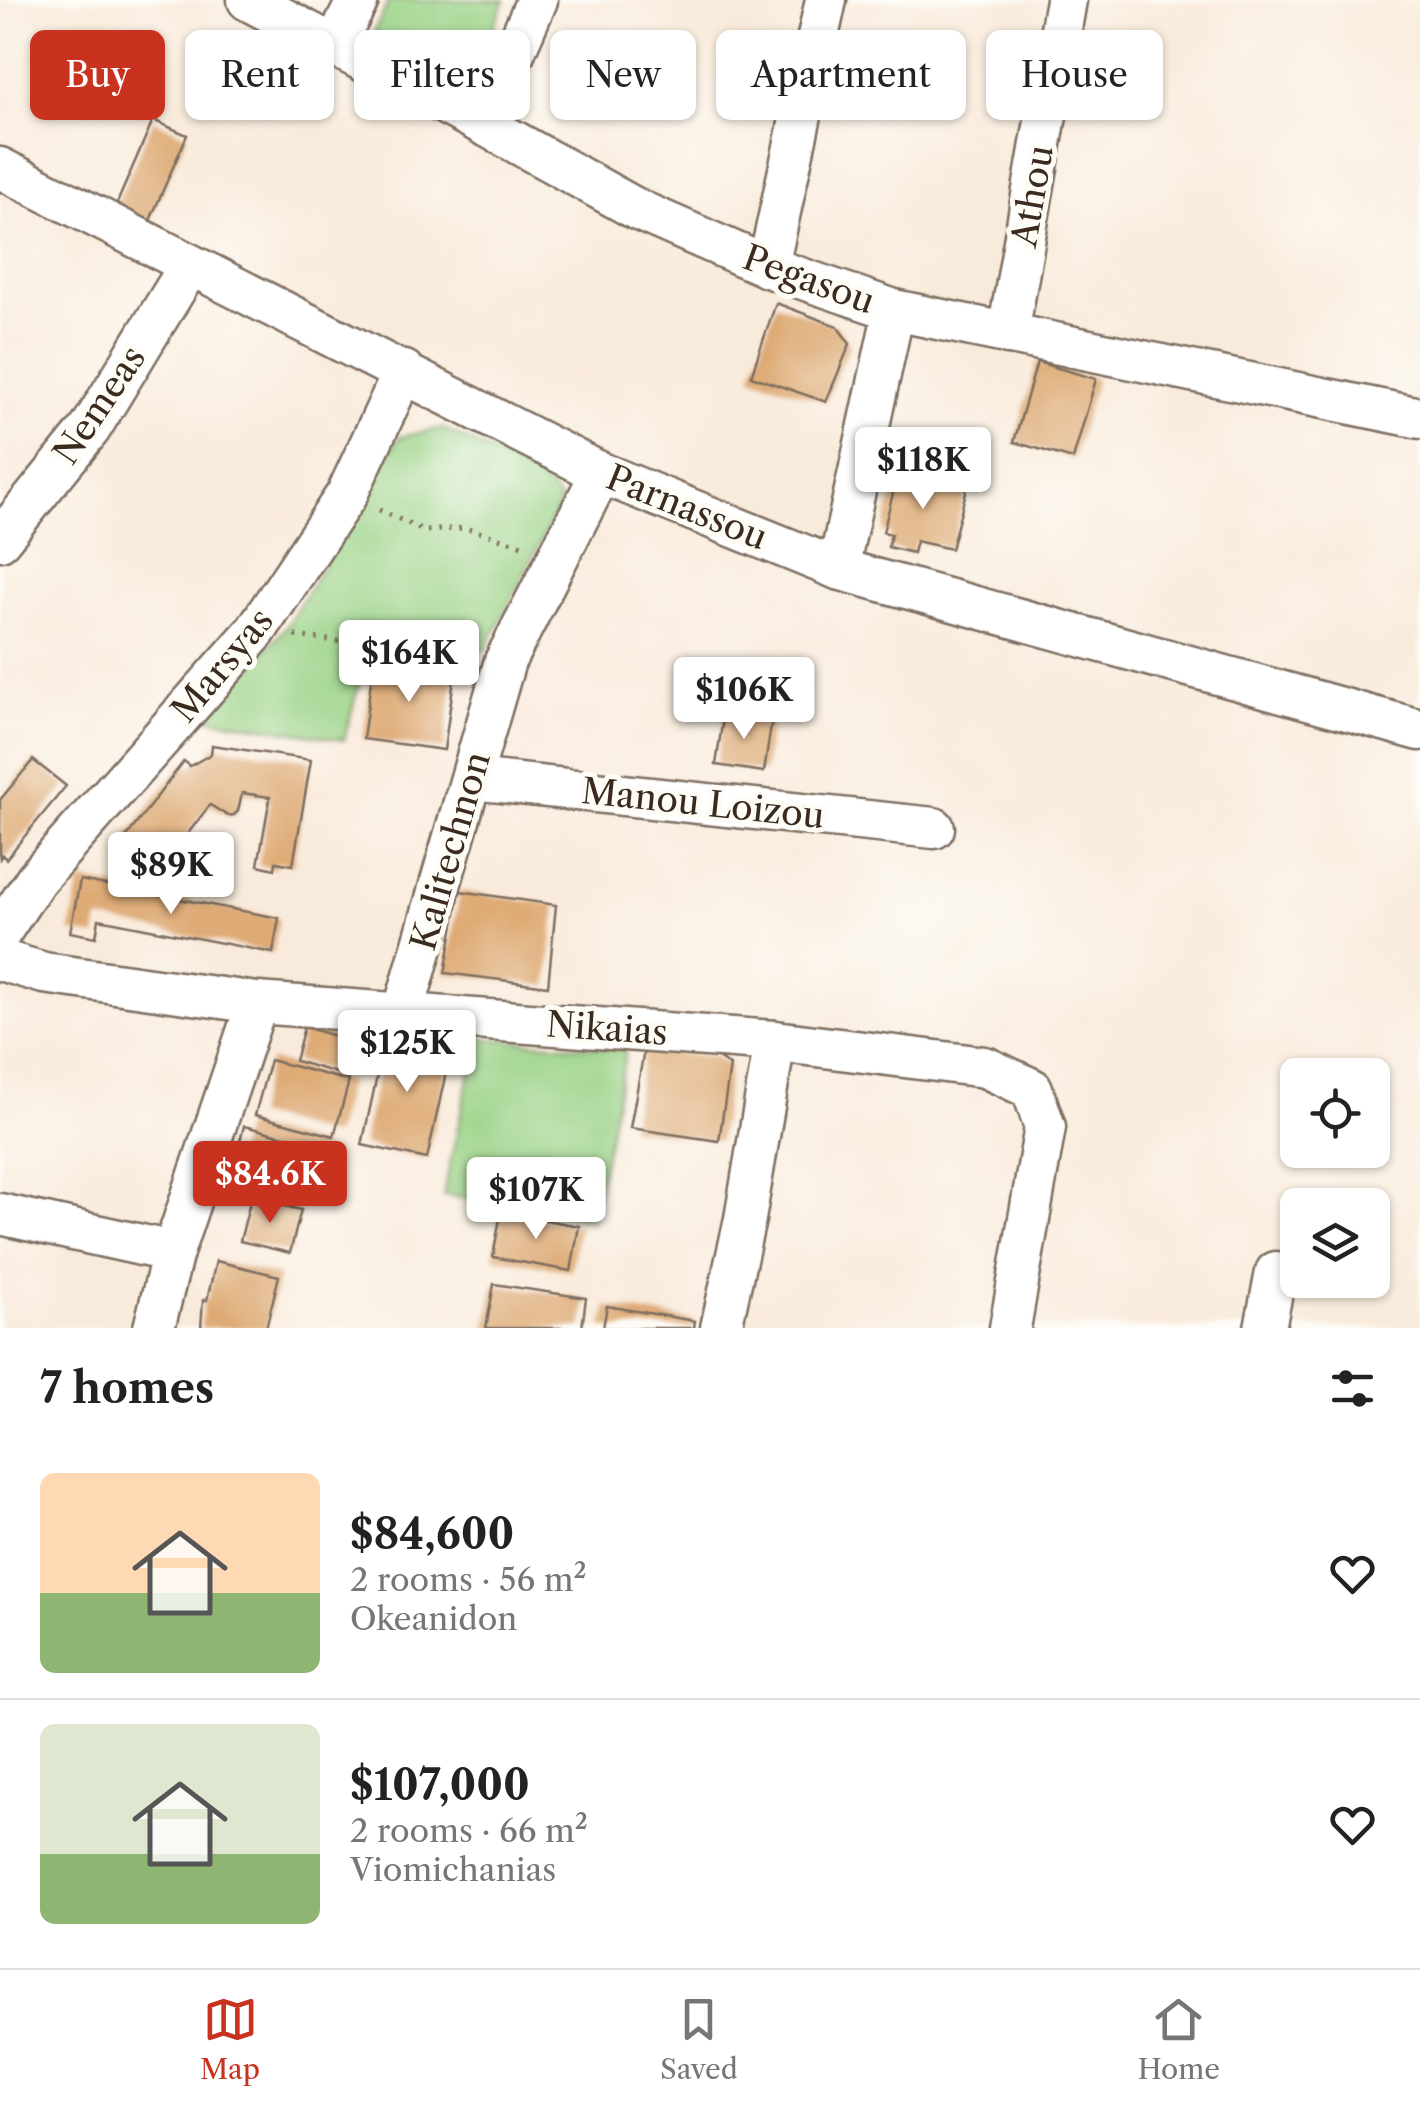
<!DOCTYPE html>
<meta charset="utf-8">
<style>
:root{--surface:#fff;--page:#f2f2f2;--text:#222;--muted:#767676;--line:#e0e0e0;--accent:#c8321e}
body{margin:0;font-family:"Libre Caslon Text",serif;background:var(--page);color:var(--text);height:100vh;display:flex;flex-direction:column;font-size:38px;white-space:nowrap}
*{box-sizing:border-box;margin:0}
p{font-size:32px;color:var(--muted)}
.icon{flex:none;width:55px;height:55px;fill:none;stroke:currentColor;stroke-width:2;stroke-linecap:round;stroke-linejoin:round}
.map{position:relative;height:1328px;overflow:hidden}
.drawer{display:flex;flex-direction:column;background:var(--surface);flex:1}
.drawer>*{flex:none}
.banner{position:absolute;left:30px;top:30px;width:1360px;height:90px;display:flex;gap:20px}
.fabs{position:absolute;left:1280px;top:1058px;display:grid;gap:20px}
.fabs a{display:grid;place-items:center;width:110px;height:110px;border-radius:15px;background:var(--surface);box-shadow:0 2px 8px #0004;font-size:50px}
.price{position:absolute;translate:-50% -85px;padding:0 22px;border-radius:10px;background:#fff;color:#222;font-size:32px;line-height:65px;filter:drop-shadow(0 2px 5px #0008)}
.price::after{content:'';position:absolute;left:50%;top:60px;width:30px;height:22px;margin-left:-15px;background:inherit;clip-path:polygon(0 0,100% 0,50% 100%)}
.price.active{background:var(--accent);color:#fff}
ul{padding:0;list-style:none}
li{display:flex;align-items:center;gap:30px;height:250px;padding:0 40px}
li+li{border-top:2px solid var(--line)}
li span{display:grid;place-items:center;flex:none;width:280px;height:200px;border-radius:15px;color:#555}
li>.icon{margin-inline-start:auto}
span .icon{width:120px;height:120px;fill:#fffc;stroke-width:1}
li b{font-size:42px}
h2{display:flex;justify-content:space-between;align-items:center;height:120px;padding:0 40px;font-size:42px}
.pill{padding:0 35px;border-radius:15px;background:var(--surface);box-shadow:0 2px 8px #0004;font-size:35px;line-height:90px}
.pill.active{background:var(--accent);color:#fff}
.tabs{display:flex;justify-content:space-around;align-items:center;height:140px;border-top:2px solid var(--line);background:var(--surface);font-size:28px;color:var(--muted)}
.tabs a{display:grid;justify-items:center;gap:5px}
.tabs .active{color:var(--accent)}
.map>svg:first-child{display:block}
</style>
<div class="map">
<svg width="1420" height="1328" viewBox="0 0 1420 1328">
<rect width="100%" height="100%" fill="#fdfcf7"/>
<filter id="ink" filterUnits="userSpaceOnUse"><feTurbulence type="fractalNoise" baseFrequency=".01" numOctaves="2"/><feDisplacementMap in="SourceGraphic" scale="20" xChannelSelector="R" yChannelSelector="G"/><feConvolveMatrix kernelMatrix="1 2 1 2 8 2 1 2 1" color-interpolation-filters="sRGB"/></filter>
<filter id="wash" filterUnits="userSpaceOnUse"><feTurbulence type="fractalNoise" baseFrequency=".0048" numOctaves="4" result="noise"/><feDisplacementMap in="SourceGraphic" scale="40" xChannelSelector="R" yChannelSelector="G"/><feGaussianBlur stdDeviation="2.25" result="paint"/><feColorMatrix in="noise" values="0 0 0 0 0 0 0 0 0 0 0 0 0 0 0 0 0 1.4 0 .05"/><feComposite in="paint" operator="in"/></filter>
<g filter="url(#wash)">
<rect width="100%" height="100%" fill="#f9ebdb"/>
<g fill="#98d184" stroke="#6a7e51" stroke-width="2.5">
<polygon points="390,0 505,0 465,92 373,33"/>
<polygon points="442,428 535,473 561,501 486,650 372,635 344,740 208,718 289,623 399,437"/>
<polygon points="478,1038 626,1050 592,1220 443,1195"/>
</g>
<g id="blocks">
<g fill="#deaa75">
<polygon points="153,120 187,135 148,225 114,210"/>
<polygon points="776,303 837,326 850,344 826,402 751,376"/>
<polygon points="1037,362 1096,379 1073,459 1014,442"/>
<polygon points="899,470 967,488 951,549 916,541 913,553 888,547 891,534 883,532"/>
<polygon points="374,660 455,672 444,750 363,739"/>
<polygon points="724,711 772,719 764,772 716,765"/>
<polygon points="212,745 311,760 293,865 276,862 275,869 258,865 270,797 242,793 238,811 234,815 228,816 210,805 158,872 121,844 184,761 190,766 211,754"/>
<polygon points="33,760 66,786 6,859 2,855 0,858 0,800"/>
<polygon points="80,880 279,918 273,953 99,919 96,937 70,932"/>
<polygon points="460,891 556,905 548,986 445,973"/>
<polygon points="304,1027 359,1043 350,1077 295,1061"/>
<polygon points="387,1030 452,1045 427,1159 362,1145"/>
<polygon points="644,1051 715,1056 730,1066 719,1141 630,1128"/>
<polygon points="270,1060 349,1081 334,1136 255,1115"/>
<polygon points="244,1126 323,1146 308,1203 229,1183"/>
<polygon points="251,1198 301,1210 290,1253 240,1241"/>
<polygon points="501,1212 579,1226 571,1271 493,1257"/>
<polygon points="216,1261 279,1276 266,1328 201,1328 203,1300 207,1300"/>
<polygon points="494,1284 586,1298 582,1328 486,1328"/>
<polygon points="607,1306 695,1321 694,1328 603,1328"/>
</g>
</g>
</g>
<g filter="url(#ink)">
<use href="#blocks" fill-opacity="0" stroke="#7e6e60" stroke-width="2.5"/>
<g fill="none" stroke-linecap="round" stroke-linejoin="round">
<g stroke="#7e6e60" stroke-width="45">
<g id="minor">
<polyline points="248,0 483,124 638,210 768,267 894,310 1420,418"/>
<polyline points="335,45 358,0"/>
<polyline points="483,124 537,0"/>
<polyline points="0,168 601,473 838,569 1420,730"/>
<polyline points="768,267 826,0"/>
<polyline points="1008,334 1066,0"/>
<polyline points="0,540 90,429 190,265"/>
<polyline points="838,569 894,310"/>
<polyline points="472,779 934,828"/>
<polyline points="0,933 36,879 255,632 347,494 404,371"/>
<polyline points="0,960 44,973 257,1003 775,1041 985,1067 1032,1089 1045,1127 1010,1328"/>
<polyline points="403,1013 505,661 601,473"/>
<polyline points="0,1214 173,1252"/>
<polyline points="154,1328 173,1252 257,1003"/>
<polyline points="721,1328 745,1219 775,1041"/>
<polyline points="1265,1328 1276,1272"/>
</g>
</g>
<g stroke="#7e6e60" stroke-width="5" stroke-dasharray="2.5 8" stroke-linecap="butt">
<polyline points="379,510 425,531 465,528 526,546"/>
<polyline points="295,636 473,657"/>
</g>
<use href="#minor" stroke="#fff" stroke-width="40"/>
</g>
</g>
<g text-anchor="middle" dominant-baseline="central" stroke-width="10" stroke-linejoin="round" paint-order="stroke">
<g font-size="35" fill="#3b2a1e" stroke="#fdfcf7">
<text transform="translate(1032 196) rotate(-80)">Athou</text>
<text transform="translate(809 279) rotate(20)">Pegasou</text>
<text transform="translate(99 405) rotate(-56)">Nemeas</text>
<text transform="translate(687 507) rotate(22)">Parnassou</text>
<text transform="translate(222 665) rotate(-50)">Marsyas</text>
<text transform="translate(703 803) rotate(6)">Manou Loizou</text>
<text transform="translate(450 851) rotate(-74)">Kalitechnon</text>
<text transform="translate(607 1028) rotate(4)">Nikaias</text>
</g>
</g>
</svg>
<div class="fabs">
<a><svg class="icon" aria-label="locate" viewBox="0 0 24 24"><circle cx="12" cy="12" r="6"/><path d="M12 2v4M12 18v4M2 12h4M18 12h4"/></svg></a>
<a><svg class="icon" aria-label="layers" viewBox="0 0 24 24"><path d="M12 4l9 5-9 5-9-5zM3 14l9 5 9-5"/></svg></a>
</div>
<b class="price" style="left:923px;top:512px">$118K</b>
<b class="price" style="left:409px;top:705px">$164K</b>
<b class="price" style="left:744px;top:742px">$106K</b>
<b class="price" style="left:171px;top:917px">$89K</b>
<b class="price" style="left:407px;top:1095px">$125K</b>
<b class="price active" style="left:270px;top:1226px">$84.6K</b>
<b class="price" style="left:536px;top:1242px">$107K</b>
<div class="banner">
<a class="pill active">Buy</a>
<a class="pill">Rent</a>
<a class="pill">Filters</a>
<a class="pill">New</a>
<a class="pill">Apartment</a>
<a class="pill">House</a>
</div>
</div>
<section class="drawer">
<h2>7 homes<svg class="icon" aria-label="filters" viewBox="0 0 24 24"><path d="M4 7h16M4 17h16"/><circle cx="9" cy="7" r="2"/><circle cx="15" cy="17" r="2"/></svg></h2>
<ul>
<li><span style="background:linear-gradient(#ffd9b3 60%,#8fb573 0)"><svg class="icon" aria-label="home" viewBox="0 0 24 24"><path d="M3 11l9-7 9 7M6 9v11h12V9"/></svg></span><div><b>$84,600</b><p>2 rooms · 56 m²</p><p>Okeanidon</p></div><svg class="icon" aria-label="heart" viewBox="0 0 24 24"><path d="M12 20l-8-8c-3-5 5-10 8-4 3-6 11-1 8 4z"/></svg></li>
<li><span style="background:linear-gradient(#dfe7d0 65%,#8fb573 0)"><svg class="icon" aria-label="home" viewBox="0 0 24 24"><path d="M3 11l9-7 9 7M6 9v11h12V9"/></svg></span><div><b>$107,000</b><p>2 rooms · 66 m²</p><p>Viomichanias</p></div><svg class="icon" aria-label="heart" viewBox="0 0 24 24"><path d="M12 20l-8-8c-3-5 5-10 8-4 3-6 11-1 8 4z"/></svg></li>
</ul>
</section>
<nav class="tabs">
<a class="active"><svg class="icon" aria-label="map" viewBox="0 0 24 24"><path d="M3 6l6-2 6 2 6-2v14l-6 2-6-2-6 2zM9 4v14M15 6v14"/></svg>Map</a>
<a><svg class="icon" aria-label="saved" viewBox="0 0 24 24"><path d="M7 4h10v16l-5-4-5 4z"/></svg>Saved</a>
<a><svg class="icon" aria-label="home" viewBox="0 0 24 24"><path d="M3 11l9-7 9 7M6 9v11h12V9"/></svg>Home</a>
</nav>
